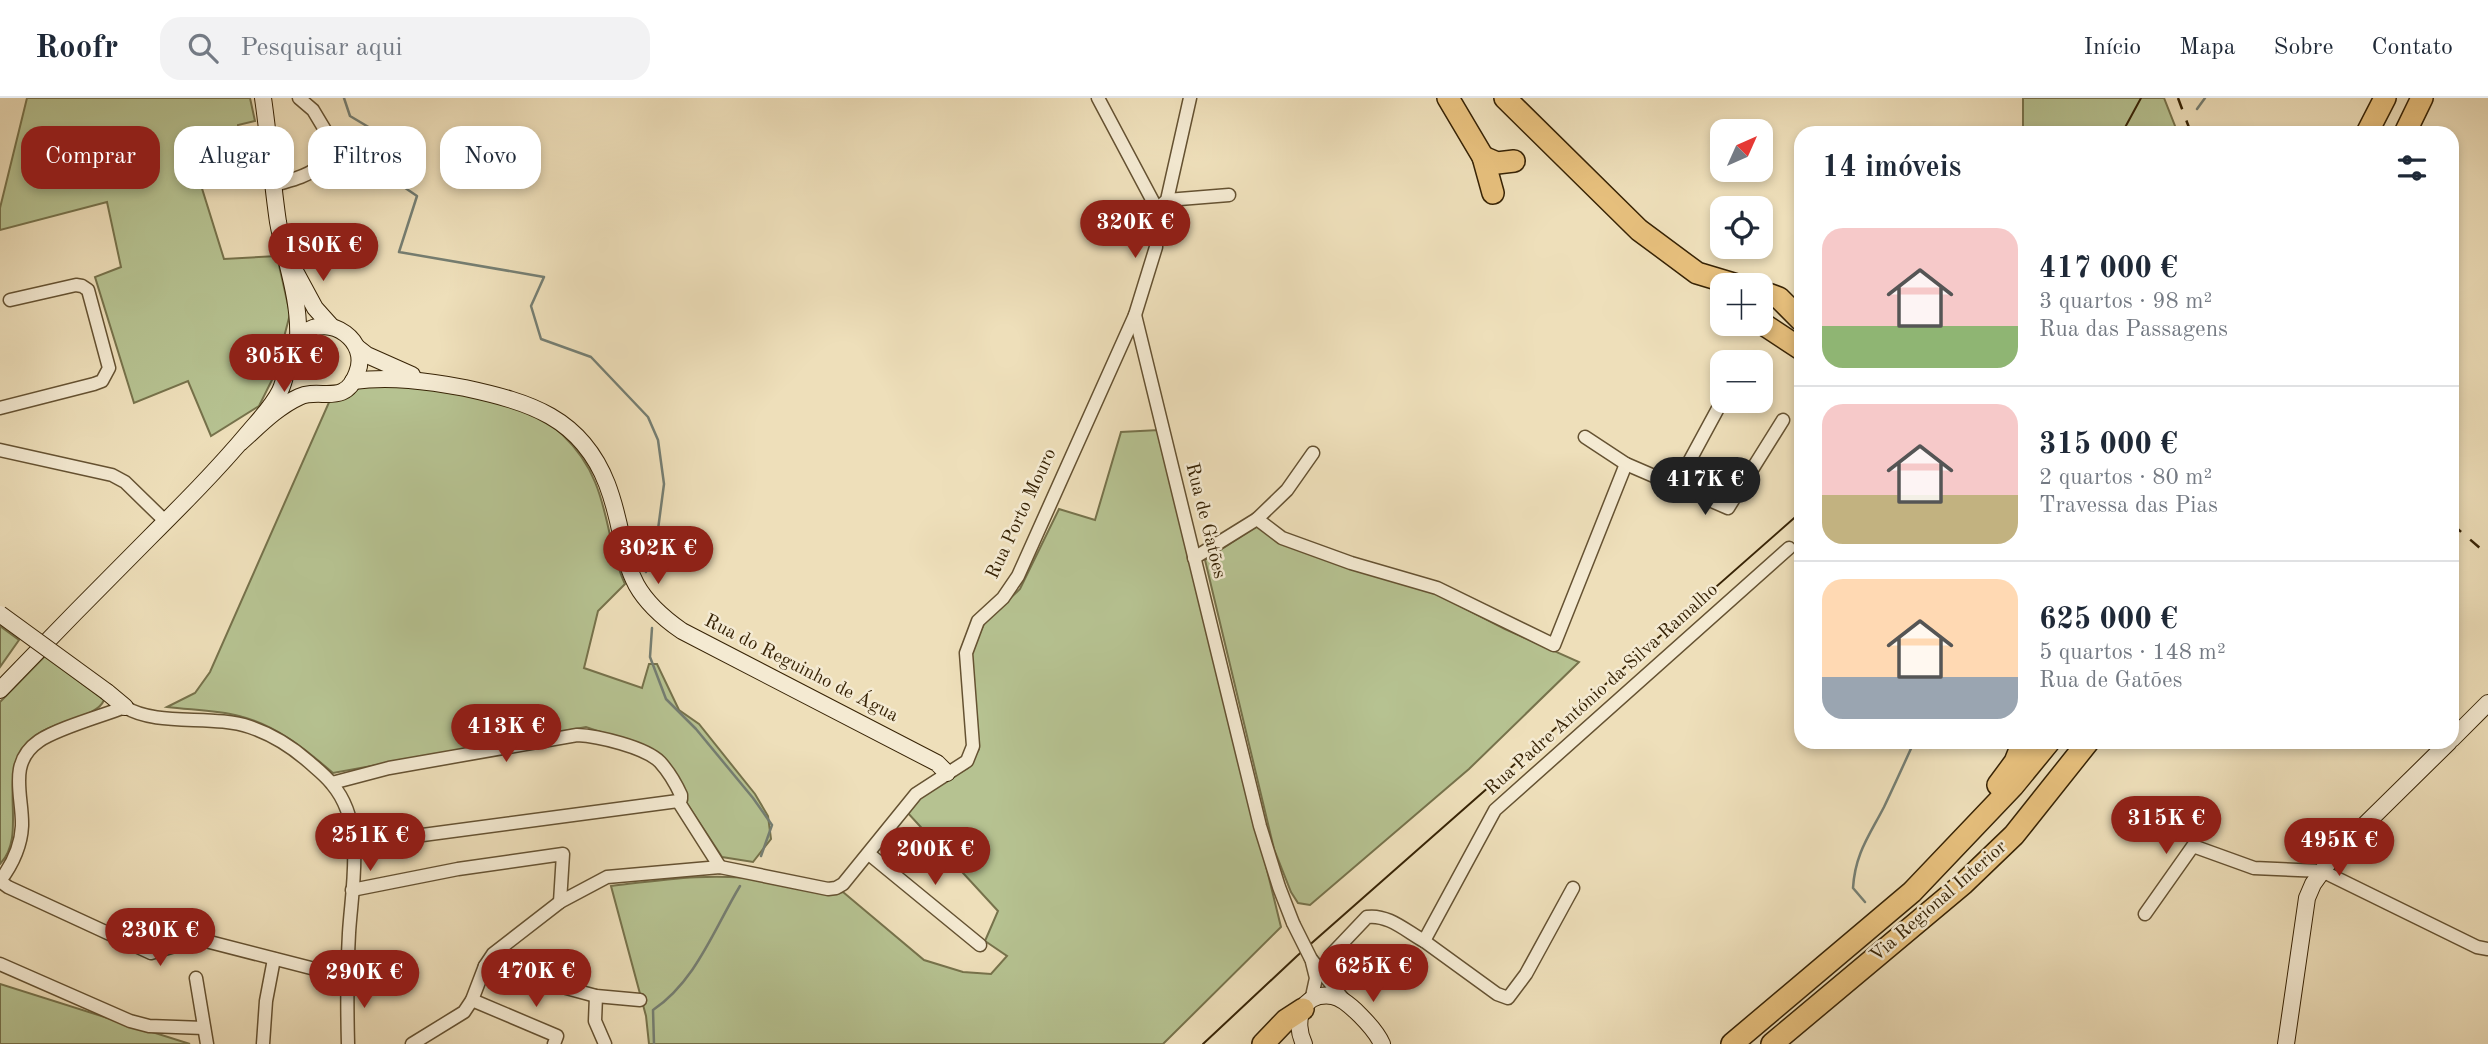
<!DOCTYPE html>
<html lang="pt">
<meta charset="utf-8">
<style>
:root{--surface:#fff;--page:#f2f2f3;--text:#1f2937;--muted:#747a83;--line:#e0e1e3;--accent:#8f2418}
body{margin:0;font-family:"Old Standard TT",serif;background:var(--page);color:var(--text);height:100vh;display:flex;flex-direction:column;font-size:26px;white-space:nowrap}
*{box-sizing:border-box;margin:0}
p{font-size:23px;color:var(--muted)}
.icon{flex:none;width:38px;height:38px;fill:none;stroke:currentColor;stroke-width:2;stroke-linecap:round;stroke-linejoin:round}
.map{position:relative;flex:1;overflow:hidden}
.drawer{position:absolute;left:1794px;top:28px;width:665px;height:623px;display:flex;flex-direction:column;background:var(--surface);border-radius:21px;box-shadow:0 4px 10px #0003}
.drawer>*{flex:none}
.top-card{position:absolute;left:21px;top:28px;width:665px;height:63px;display:flex;gap:14px}
.needle{width:46px;rotate:45deg}
.tools{position:absolute;left:1710px;top:21px;display:grid;gap:14px}
.tools a{display:grid;place-items:center;width:63px;height:63px;border-radius:14px;background:var(--surface);box-shadow:0 4px 10px #0003;font-size:35px}
.price{position:absolute;translate:-50% -60px;padding:0 16px;border-radius:24px;background:var(--accent);color:#fff;font-size:23px;line-height:46px;filter:drop-shadow(0 2px 4px #0008)}
.price::after{content:'';position:absolute;left:50%;top:42px;width:21px;height:16px;margin-left:-10px;background:inherit;clip-path:polygon(0 0,100% 0,50% 100%)}
.price.selected{background:#222;color:#fff}
ul{padding:0;list-style:none}
li{display:flex;align-items:center;gap:21px;height:175px;padding:0 28px}
li+li{border-top:2px solid var(--line)}
li span{display:grid;place-items:center;flex:none;width:196px;height:140px;border-radius:21px;color:#555}
li>.icon{margin-inline-start:auto}
span .icon{width:84px;height:84px;fill:#fffc;stroke-width:1}
li b{font-size:30px}
h2{display:flex;justify-content:space-between;align-items:center;height:84px;padding:0 28px;font-size:30px}
.tag{padding:0 24px;border-radius:21px;background:var(--surface);box-shadow:0 4px 10px #0003;font-size:24px;line-height:63px}
.tag.selected{background:var(--accent);color:#fff}
header{display:flex;align-items:center;gap:42px;box-sizing:border-box;height:98px;padding:0 35px;background:var(--surface);border-bottom:2px solid var(--line)}
header strong{font-size:33px}
nav{display:flex;gap:38px;margin-inline-start:auto;font-size:24px}
.search{width:490px;height:63px;background:var(--page);display:flex;align-items:center;gap:18px;box-sizing:border-box;padding:0 24px;border-radius:21px;color:var(--muted);font-size:26px}
.map>svg:first-child{display:block}
</style>
<header>
<strong>Roofr</strong>
<div class="search"><svg class="icon" aria-label="search" viewBox="0 0 24 24"><circle cx="10" cy="10" r="6"/><path d="M15 15l6 6"/></svg>Pesquisar aqui</div>
<nav><a>Início</a><a>Mapa</a><a>Sobre</a><a>Contato</a></nav>
</header>
<div class="map">
<svg width="2488" height="946" viewBox="0 0 2488 946">
<rect width="100%" height="100%" fill="#eedfba"/>
<filter id="stains"><feTurbulence type="fractalNoise" baseFrequency=".00286" numOctaves="4"/><feColorMatrix values="0 0 0 0 .2 0 0 0 0 .09 0 0 0 0 .02 0 0 0 .5 -.17"/></filter>
<radialGradient id="worn" r=".72"><stop offset=".6" stop-color="#630" stop-opacity="0"/><stop offset="1" stop-color="#630" stop-opacity=".3"/></radialGradient>
<g fill="#b6c291" stroke="#76724b" stroke-width="2">
<polygon points="27,0 250,0 255,23 238,27 239,61 195,68 224,161 277,158 290,216 274,278 259,308 211,338 188,283 134,305 95,179 121,169 107,104 0,132 0,110"/>
<polygon points="2023,0 2164,0 2177,33 2175,35 2023,35"/>
<path d="M370 284C399 285 426 289 454 295 473 298 494 300 512 306 548 317 581 349 595 384 609 417 610 454 625 486L598 513 584 570 642 590 649 566H657L679 612 699 626 755 696 768 718 771 741 753 764 722 759 686 704V694L654 652 586 629 333 675C305 651 276 627 239 618 216 612 191 612 167 609L195 595 210 574 330 302Z"/>
<path d="M1159 332 1281 829 1163 946H649L646 918 611 788C662 782 712 774 763 782 790 786 816 798 843 794L924 862 963 874 991 876 1007 858 985 843 998 813 906 713 920 697 968 670 979 651 971 552 985 524 1020 491 1059 411 1095 422 1121 334Z"/>
<polygon points="1257,428 1435,495 1505,531 1579,564 1469,671 1310,807 1298,805 1291,794 1274,751 1205,462"/>
<polygon points="0,528 19,542 0,569"/>
<path d="M45 558 104 602C95 624 42 620 22 651 0 688 27 738 0 766V604Z"/>
<polygon points="0,886 190,946 0,946"/>
</g>
<g fill="none" stroke-linecap="round" stroke-linejoin="round">
<g stroke="#757e72" stroke-width="2.5">
<polyline points="344,0 350,18 392,43 400,66 392,81 417,98 399,154 544,179 531,208 541,241 591,259 648,319 658,342 664,386 657,439 646,474"/>
<polyline points="2197,11 2205,0"/>
<polyline points="652,530 650,559 666,601 696,631 753,700 772,727 761,758"/>
<path d="M1865 804 1853 790C1855 756 1869 738 1884 709 1894 688 1904 666 1914 644"/>
<path d="M654 946 653 912C696 883 714 831 740 788"/>
</g>
<g stroke="#655232" stroke-width="15">
<g id="street">
<path d="M275 87C304 78 324 76 331 42L313 12 299 0"/>
<polyline points="1167,102 1229,97"/>
<polyline points="1157,111 1167,102 1190,0"/>
<polyline points="1135,217 1260,728 1279,789 1293,825"/>
<polyline points="0,310 94,286 102,283 109,270 88,192 82,188 76,187 10,202"/>
<polyline points="1585,339 1626,366 1728,410 1783,322"/>
<polyline points="0,352 112,377 125,384 165,423"/>
<polyline points="1676,388 1722,303"/>
<polyline points="1257,421 1287,392 1313,355"/>
<polyline points="1194,460 1257,421 1282,440 1351,465 1437,490 1554,547 1626,366"/>
<path d="M332 685 389 670 577 637C598 638 645 649 660 664 668 673 676 686 681 697V701L678 703 720 769"/>
<polyline points="355,746 678,703"/>
<polyline points="869,756 980,847"/>
<path d="M0 783C12 767 21 749 22 728 23 698 7 665 39 643 58 630 102 618 125 609 157 629 213 616 250 629 271 636 292 649 309 664 317 671 326 678 332 686 366 726 352 786 349 835 347 872 347 909 348 946"/>
<polyline points="0,783 8,789 151,855 198,841 346,879"/>
<polyline points="352,792 458,771 563,756 560,804"/>
<polyline points="2145,816 2193,748 2254,770 2322,773 2477,849 2488,851"/>
<polyline points="1424,843 1497,896 1508,900 1526,876 1573,790"/>
<polyline points="1311,861 1344,902"/>
<polyline points="0,866 130,923 149,928 204,930"/>
<polyline points="485,868 596,898 640,902"/>
<path d="M1326 877 1330 858 1367 819C1388 816 1406 833 1424 843L1495 712 1789 450"/>
<polyline points="196,880 207,946"/>
<polyline points="596,898 595,923 605,946"/>
<polyline points="472,902 557,938 554,946"/>
<polyline points="1311,903 1316,880 1312,864"/>
<polyline points="263,946 266,903 274,861"/>
<polyline points="412,946 464,914 472,902 485,868 493,856 560,804 607,779 720,769 828,791 836,790 843,786 916,696 967,663 973,648 966,555 978,523 1003,500 1018,478 1135,217 1156,149 1157,111 1098,0"/>
</g>
</g>
<g stroke="#372305" stroke-width="18">
<g id="secondary">
<path d="M263 0C269 41 272 83 278 124 285 163 300 200 298 241"/>
<polyline points="295,173 315,210 332,229"/>
<polyline points="358,250 367,257 412,277"/>
<path d="M353 283C391 278 427 283 465 290 529 304 581 319 607 386 633 454 612 484 682 533L937 665 947 675"/>
<path d="M0 592C49 541 99 490 149 440 183 406 217 372 248 335 259 322 272 309 280 293 289 275 287 249 304 235 330 215 370 243 357 275 345 309 320 289 299 299 277 309 258 329 240 345"/>
<polyline points="107,594 125,609"/>
<polyline points="2452,641 2488,605"/>
<path d="M1304 946C1293 923 1301 894 1332 898 1347 900 1376 932 1382 946"/>
<polyline points="2286,946 2307,800 2313,786 2333,758 2449,644"/>
</g>
</g>
<g stroke="#372305" stroke-width="24">
<g id="highway">
<polyline points="1448,0 1483,59 1493,95"/>
<polyline points="1505,0 1639,132 1697,175 1737,187"/>
<polyline points="2367,35 2385,0"/>
<polyline points="2405,35 2422,0"/>
<polyline points="1483,59 1497,65 1514,63"/>
<polyline points="1760,193 1779,200 1801,222"/>
<polyline points="1760,224 1801,251"/>
<polyline points="1998,687 2015,664 2023,644"/>
<polyline points="1263,946 1286,922 1303,911"/>
<polyline points="1732,946 1912,794 2013,688 2049,644"/>
<polyline points="1772,946 1963,786 2014,737 2088,644"/>
</g>
</g>
<use href="#street" stroke="#f4ead2" stroke-width="12"/>
<use href="#secondary" stroke="#f4ead2" stroke-width="16"/>
<use href="#highway" stroke="#e7c07d" stroke-width="21"/>
<g stroke="#372305" stroke-width="2">
<polyline points="2122,35 2141,0"/>
<polyline points="1203,946 1297,858 1801,414"/>
</g>
<g stroke="#372305" stroke-width="2.5" stroke-dasharray="12 12" stroke-linecap="butt">
<polyline points="2178,0 2191,35"/>
<polyline points="2452,426 2488,457"/>
</g>
<g stroke="#655232" stroke-width="15" stroke-linecap="butt">
<polyline id="street-bridge" points="1293,825 1311,861"/>
</g>
<g stroke="#372305" stroke-width="18" stroke-linecap="butt">
<polyline id="secondary-bridge" points="0,516 107,594"/>
</g>
<use href="#street-bridge" stroke="#f4ead2" stroke-width="12"/>
<use href="#secondary-bridge" stroke="#f4ead2" stroke-width="16"/>
</g>
<g text-anchor="middle" dominant-baseline="central" stroke-width="5" stroke-linejoin="round" paint-order="stroke">
<g font-size="19" fill="#372305" stroke="#f4ead2">
<text transform="translate(1022 416) rotate(-65)">Rua Porto Mouro</text>
<text transform="translate(1205 423) rotate(76)">Rua de Gatões</text>
<text transform="translate(801 571) rotate(27)">Rua do Reguinho de Água</text>
<text transform="translate(1602 592) rotate(-42)">Rua Padre António da Silva Ramalho</text>
<text transform="translate(1939 804) rotate(-41)">Via Regional Interior</text>
</g>
</g>
<rect width="100%" height="100%" filter="url(#stains)"/>
<rect width="100%" height="100%" fill="url(#worn)"/>
</svg>
<div class="tools">
<a><svg class="needle" viewBox="-14 -14 28 28"><path d="M0-13l5 13h-10z" fill="#e53935"/><path d="M0 13l5-13h-10z" fill="#747a83"/></svg></a>
<a><svg class="icon" aria-label="locate" viewBox="0 0 24 24"><circle cx="12" cy="12" r="6"/><path d="M12 2v4M12 18v4M2 12h4M18 12h4"/></svg></a>
<a>+</a>
<a>−</a>
</div>
<b class="price" style="left:1135px;top:162px">320K €</b>
<b class="price" style="left:323px;top:185px">180K €</b>
<b class="price" style="left:284px;top:296px">305K €</b>
<b class="price selected" style="left:1705px;top:419px">417K €</b>
<b class="price" style="left:658px;top:488px">302K €</b>
<b class="price" style="left:506px;top:666px">413K €</b>
<b class="price" style="left:2166px;top:758px">315K €</b>
<b class="price" style="left:370px;top:775px">251K €</b>
<b class="price" style="left:2339px;top:780px">495K €</b>
<b class="price" style="left:935px;top:789px">200K €</b>
<b class="price" style="left:160px;top:870px">230K €</b>
<b class="price" style="left:1373px;top:906px">625K €</b>
<b class="price" style="left:536px;top:911px">470K €</b>
<b class="price" style="left:364px;top:912px">290K €</b>
<div class="top-card">
<a class="tag selected">Comprar</a>
<a class="tag">Alugar</a>
<a class="tag">Filtros</a>
<a class="tag">Novo</a>
</div>
<section class="drawer">
<h2>14 imóveis<svg class="icon" aria-label="filters" viewBox="0 0 24 24"><path d="M4 7h16M4 17h16"/><circle cx="9" cy="7" r="2"/><circle cx="15" cy="17" r="2"/></svg></h2>
<ul>
<li><span style="background:linear-gradient(#f6c9c9 70%,#8fb573 0)"><svg class="icon" aria-label="home" viewBox="0 0 24 24"><path d="M3 11l9-7 9 7M6 9v11h12V9"/></svg></span><div><b>417 000 €</b><p>3 quartos · 98 m²</p><p>Rua das Passagens</p></div></li>
<li><span style="background:linear-gradient(#f6c9c9 65%,#c2b280 0)"><svg class="icon" aria-label="home" viewBox="0 0 24 24"><path d="M3 11l9-7 9 7M6 9v11h12V9"/></svg></span><div><b>315 000 €</b><p>2 quartos · 80 m²</p><p>Travessa das Pias</p></div></li>
<li><span style="background:linear-gradient(#ffd9b3 70%,#9aa5b1 0)"><svg class="icon" aria-label="home" viewBox="0 0 24 24"><path d="M3 11l9-7 9 7M6 9v11h12V9"/></svg></span><div><b>625 000 €</b><p>5 quartos · 148 m²</p><p>Rua de Gatões</p></div></li>
</ul>
</section>
</div>
